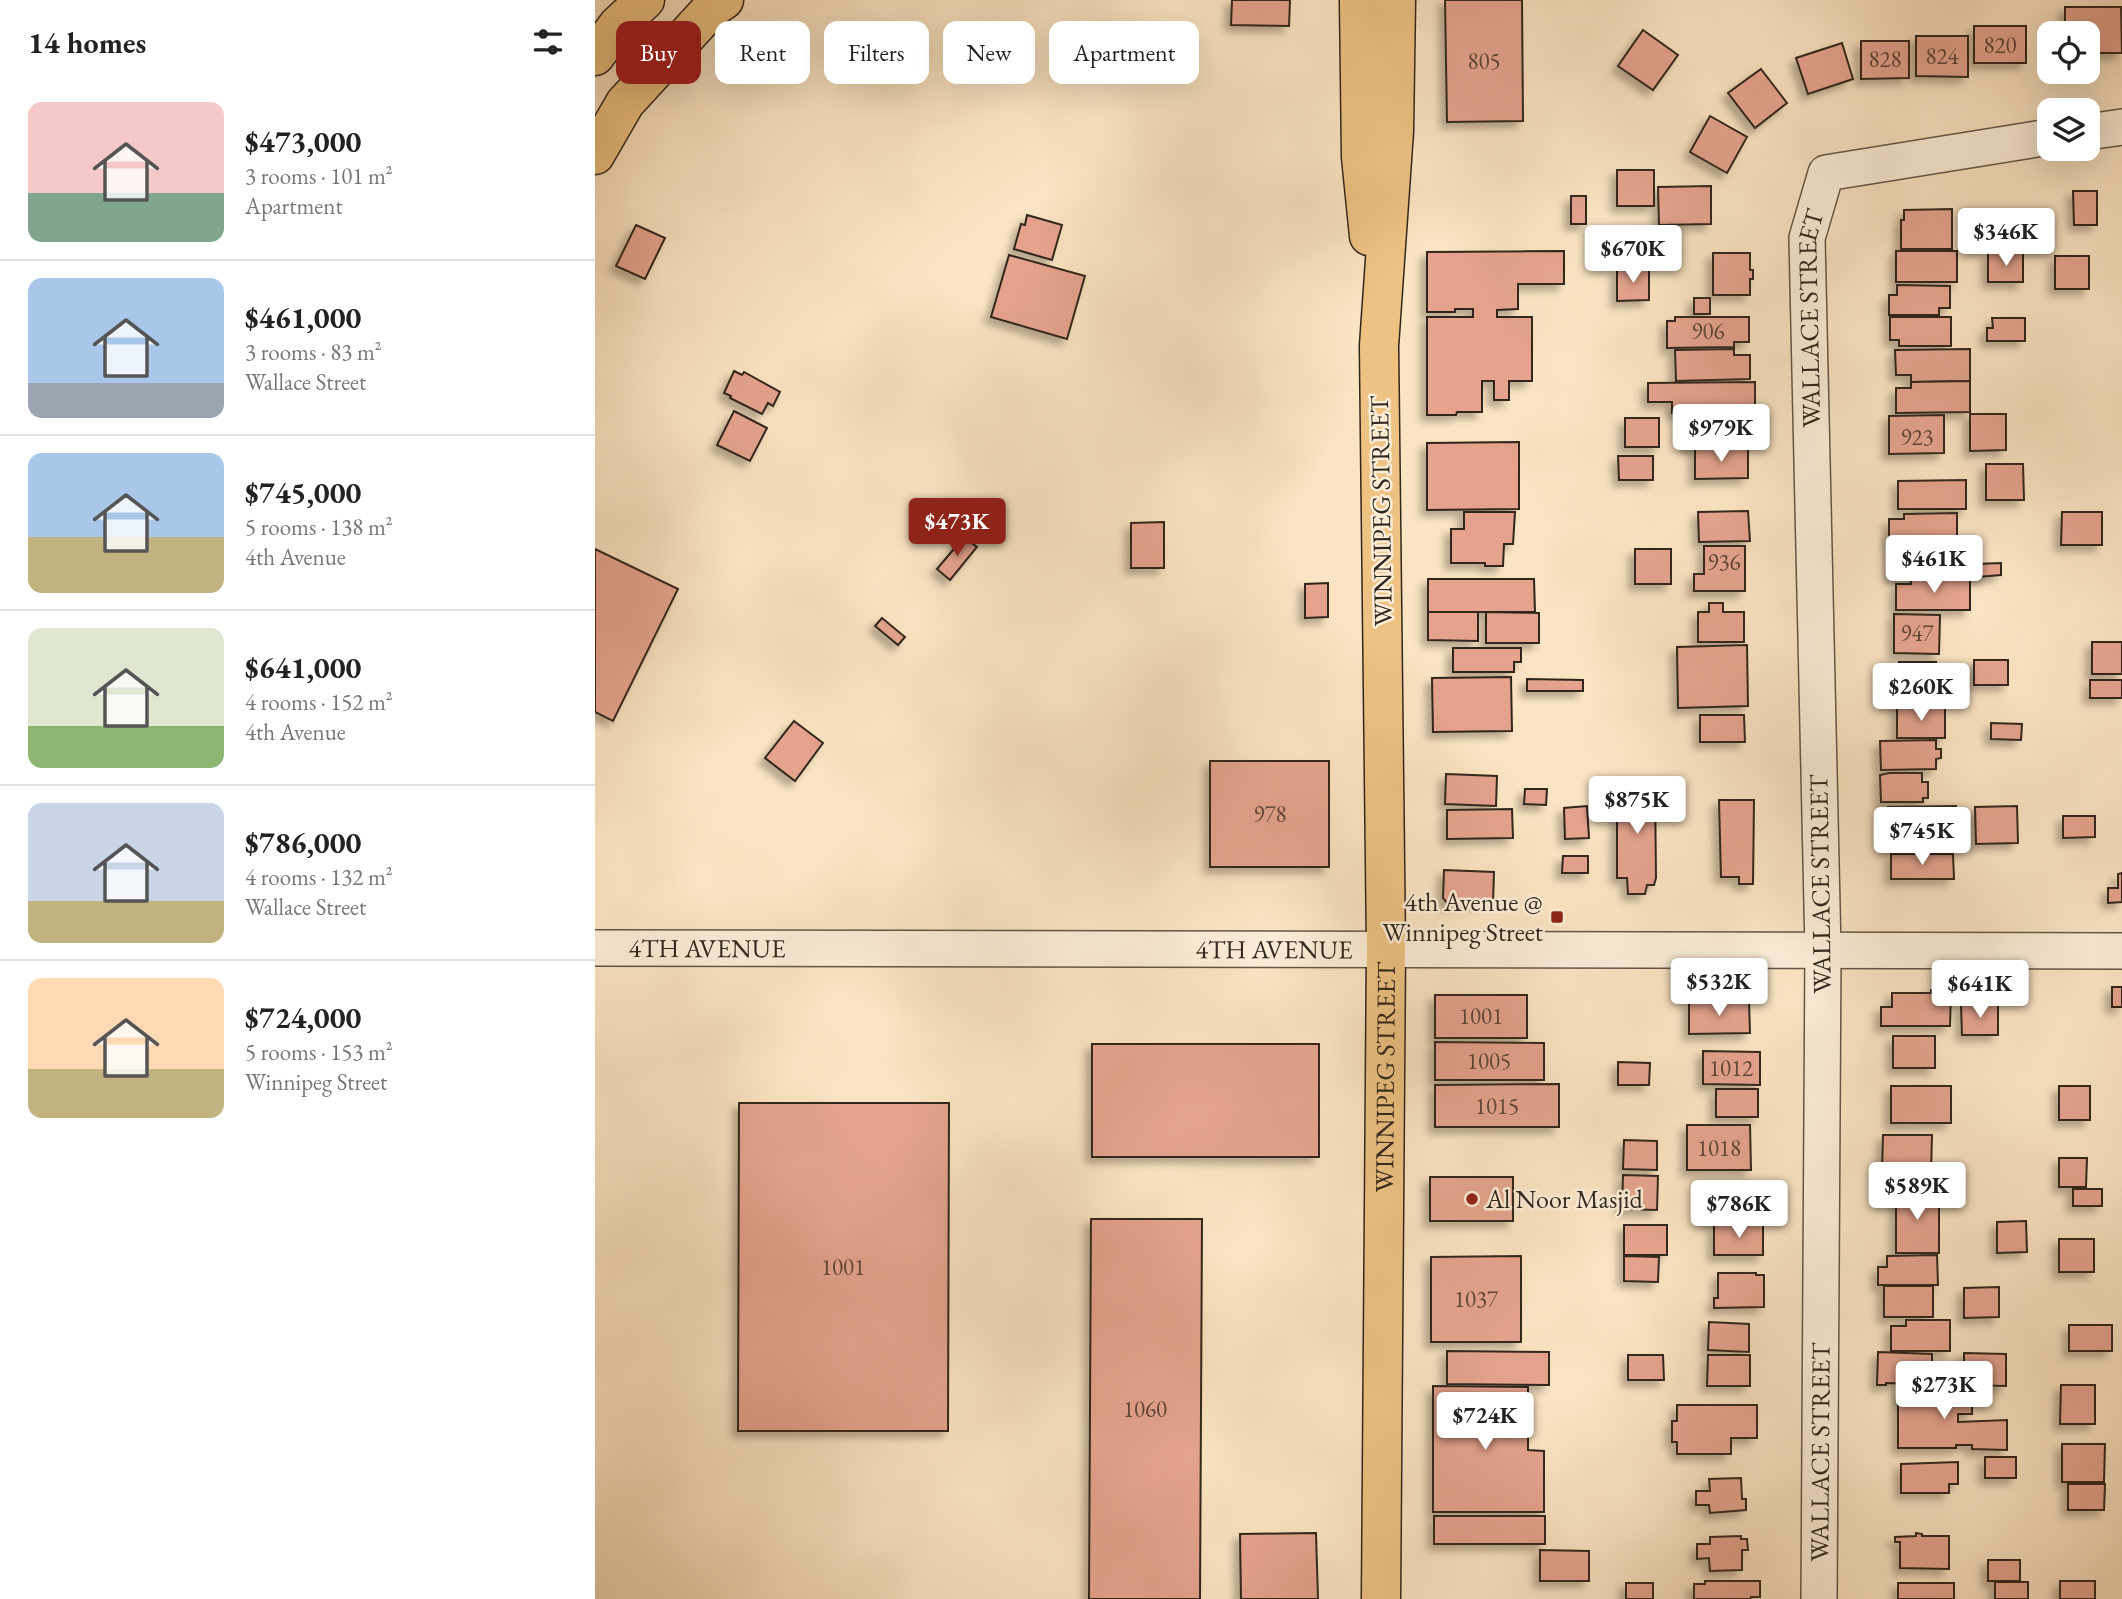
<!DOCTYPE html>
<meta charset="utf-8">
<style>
:root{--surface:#fff;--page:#f2f2f2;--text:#222;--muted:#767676;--line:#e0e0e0;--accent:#8f2418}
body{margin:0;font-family:"EB Garamond",serif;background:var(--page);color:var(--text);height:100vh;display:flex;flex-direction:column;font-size:26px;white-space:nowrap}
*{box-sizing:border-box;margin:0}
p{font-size:23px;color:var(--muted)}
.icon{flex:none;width:38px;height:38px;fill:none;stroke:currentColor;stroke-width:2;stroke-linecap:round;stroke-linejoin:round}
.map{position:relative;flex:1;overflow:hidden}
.panel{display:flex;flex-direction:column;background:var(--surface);width:595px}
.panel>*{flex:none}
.hud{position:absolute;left:21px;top:21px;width:665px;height:63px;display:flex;gap:14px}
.controls{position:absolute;left:1442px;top:21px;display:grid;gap:14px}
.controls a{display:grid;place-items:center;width:63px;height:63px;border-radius:14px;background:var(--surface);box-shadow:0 7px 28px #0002;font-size:35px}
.price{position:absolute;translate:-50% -60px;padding:0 16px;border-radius:7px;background:#fff;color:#222;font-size:23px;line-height:46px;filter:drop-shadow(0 2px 4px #0008)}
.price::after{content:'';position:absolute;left:50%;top:42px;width:21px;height:16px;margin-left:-10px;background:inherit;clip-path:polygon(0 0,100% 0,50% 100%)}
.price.selected{background:var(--accent);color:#fff}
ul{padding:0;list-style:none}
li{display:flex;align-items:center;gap:21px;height:175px;padding:0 28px}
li+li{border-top:2px solid var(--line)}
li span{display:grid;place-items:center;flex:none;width:196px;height:140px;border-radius:14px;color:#555}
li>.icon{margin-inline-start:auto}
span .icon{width:84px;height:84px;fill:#fffc;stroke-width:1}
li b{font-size:30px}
h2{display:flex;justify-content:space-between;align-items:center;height:84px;padding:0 28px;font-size:30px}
.tag{padding:0 24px;border-radius:14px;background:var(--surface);box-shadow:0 7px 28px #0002;font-size:24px;line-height:63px}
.tag.selected{background:var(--accent);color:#fff}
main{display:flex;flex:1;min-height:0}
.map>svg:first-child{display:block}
</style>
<main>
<section class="panel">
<h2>14 homes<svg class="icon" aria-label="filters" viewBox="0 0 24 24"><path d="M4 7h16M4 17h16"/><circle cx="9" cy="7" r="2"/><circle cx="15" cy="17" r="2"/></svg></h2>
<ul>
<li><span style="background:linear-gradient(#f6c9c9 65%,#7fa58c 0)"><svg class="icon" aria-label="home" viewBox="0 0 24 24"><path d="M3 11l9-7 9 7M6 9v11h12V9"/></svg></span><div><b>$473,000</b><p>3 rooms · 101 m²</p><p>Apartment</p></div></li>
<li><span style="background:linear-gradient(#a9c7e8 75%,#9aa5b1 0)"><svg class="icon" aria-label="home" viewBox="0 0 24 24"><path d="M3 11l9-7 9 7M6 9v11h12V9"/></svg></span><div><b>$461,000</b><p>3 rooms · 83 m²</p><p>Wallace Street</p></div></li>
<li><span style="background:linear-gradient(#a9c7e8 60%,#c2b280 0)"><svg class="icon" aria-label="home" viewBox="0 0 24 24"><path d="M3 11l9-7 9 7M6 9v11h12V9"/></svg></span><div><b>$745,000</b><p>5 rooms · 138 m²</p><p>4th Avenue</p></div></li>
<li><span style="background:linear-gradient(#dfe7d0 70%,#8fb573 0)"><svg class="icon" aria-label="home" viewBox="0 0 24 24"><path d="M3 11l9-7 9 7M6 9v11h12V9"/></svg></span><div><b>$641,000</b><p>4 rooms · 152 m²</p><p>4th Avenue</p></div></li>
<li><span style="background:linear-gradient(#c9d6e8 70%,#c2b280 0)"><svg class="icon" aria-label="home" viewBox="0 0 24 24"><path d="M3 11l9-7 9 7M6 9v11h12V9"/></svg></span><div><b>$786,000</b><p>4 rooms · 132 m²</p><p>Wallace Street</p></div></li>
<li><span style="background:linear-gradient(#ffd9b3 65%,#c2b280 0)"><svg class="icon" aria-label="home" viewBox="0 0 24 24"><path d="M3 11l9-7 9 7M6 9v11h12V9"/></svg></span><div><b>$724,000</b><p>5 rooms · 153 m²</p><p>Winnipeg Street</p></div></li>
</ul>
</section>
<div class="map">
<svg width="1527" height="1599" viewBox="0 0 1527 1599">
<defs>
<filter id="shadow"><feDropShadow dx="-6" dy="6" stdDeviation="3.5" flood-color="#0004"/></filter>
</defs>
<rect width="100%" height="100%" fill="#fbe4c3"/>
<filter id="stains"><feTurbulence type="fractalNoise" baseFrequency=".00286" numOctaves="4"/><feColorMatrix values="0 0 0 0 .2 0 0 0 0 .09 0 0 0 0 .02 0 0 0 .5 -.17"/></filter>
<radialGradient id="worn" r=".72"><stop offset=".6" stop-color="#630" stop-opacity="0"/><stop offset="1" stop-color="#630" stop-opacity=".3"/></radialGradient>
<g fill="#e5a38e" stroke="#30271e" stroke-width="2" filter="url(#shadow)">
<polygon points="637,0 695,0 694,26 636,25"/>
<polygon points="850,0 927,0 928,121 852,122"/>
<polygon points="1470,7 1526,7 1527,53 1496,53 1496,50 1493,50 1493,33 1470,33"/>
<rect x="1379" y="26" width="52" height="37"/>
<polygon points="1048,30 1083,55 1058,90 1023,66"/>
<polygon points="1321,36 1373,36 1373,77 1321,76"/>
<polygon points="1266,41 1314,41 1314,78 1266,79"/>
<polygon points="1247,43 1258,79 1213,94 1201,58"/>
<polygon points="1166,69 1192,103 1160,128 1133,93"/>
<polygon points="1115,116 1152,137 1132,173 1095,152"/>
<rect x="1022" y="170" width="37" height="36"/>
<polygon points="1116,186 1116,224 1064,225 1063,187"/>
<polygon points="1478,191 1502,191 1502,225 1479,225"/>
<rect x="976" y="196" width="15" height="28"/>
<polygon points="1357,209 1357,249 1306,249 1306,220 1309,220 1309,210"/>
<polygon points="432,215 467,225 457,260 419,249 426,224 430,225"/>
<polygon points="41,225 70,238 50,279 21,266"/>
<polygon points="969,251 969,284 923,284 923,309 902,310 902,317 937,317 937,381 914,381 914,400 899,400 899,381 887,381 887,412 862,412 861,415 832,415 832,317 878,317 878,309 860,309 860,312 832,312 832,252"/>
<rect x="1301" y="251" width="61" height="31"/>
<polygon points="1118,253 1155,253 1155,270 1158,270 1158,279 1155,279 1155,295 1118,295"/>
<rect x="1393" y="253" width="35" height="29"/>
<polygon points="414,255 490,276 472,339 396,317"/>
<rect x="1460" y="256" width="34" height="33"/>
<polygon points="1022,269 1054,269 1054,300 1022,301"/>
<polygon points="1302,285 1355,286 1355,308 1344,308 1344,315 1294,315 1294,295 1302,295"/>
<rect x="1099" y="298" width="16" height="16"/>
<polygon points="1080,317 1154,317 1154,342 1139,342 1139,347 1072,348 1072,321 1080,321"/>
<polygon points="1295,317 1356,317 1356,346 1304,346 1304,340 1295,340"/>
<polygon points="1397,318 1430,318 1430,341 1392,341 1392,328 1398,328"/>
<polygon points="1139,349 1139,355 1155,355 1155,379 1081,381 1080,350"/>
<polygon points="1375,349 1375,381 1316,382 1316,375 1301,375 1300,350"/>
<polygon points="139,371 147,375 149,372 185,392 178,406 173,403 167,414 135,398 136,396 129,393"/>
<polygon points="1375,381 1375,412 1301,413 1301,388 1316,388 1316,382"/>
<polygon points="1160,382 1160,406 1151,406 1151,412 1077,413 1077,402 1053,402 1053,383"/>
<polygon points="139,411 172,428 155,461 122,445"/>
<polygon points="1104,414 1155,414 1155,416 1159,416 1159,429 1155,429 1155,446 1093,447 1092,431 1104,431"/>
<polygon points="1375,414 1411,414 1411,450 1375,451"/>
<polygon points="1349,415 1349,453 1294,454 1294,416"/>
<rect x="1030" y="418" width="34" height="29"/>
<polygon points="924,442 924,509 832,510 832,443"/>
<polygon points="1153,448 1153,478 1100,479 1100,449"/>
<polygon points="1023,456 1058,456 1058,480 1024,480"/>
<polygon points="1391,464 1428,464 1429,500 1391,500"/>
<polygon points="1371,480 1371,509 1303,509 1303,481"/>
<polygon points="1153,511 1155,541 1104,542 1103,512"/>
<polygon points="869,512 920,512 918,544 909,544 908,566 890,566 890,563 856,563 856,529 869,529"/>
<polygon points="1467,512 1507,512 1507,545 1466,545"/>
<polygon points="1362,513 1362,544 1294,544 1294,519 1309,519 1309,514"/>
<polygon points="569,522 569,568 536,568 536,523"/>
<polygon points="369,537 382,547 355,580 342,569"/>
<polygon points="1109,546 1150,546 1150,591 1099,591 1099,574 1109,574"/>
<polygon points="1343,546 1343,577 1296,577 1296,547"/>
<polygon points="0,549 83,589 18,721 0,712"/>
<rect x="1040" y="549" width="36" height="35"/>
<polygon points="1406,563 1406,575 1382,577 1381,564"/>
<polygon points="1316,578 1375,578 1375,610 1301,610 1301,584 1316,584"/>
<polygon points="833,579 939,579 940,612 833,612"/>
<polygon points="733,583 733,617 710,618 710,584"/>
<polygon points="1114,603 1128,603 1128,612 1149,612 1149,642 1103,642 1103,612 1114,612"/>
<polygon points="833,612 883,612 883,641 833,640"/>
<polygon points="891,612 944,613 944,643 891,643"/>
<polygon points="1299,614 1345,615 1344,654 1299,653"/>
<polygon points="287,618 310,637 303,645 280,626"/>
<rect x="1497" y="642" width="30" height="32"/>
<polygon points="1152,645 1153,706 1083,708 1082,647"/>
<polygon points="858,648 926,648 926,662 919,662 919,672 858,672"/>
<rect x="1379" y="660" width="34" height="25"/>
<polygon points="1304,662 1341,662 1341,704 1301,705 1301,674 1304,674"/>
<polygon points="916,677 917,731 838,732 837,678"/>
<polygon points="932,679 988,680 988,691 932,691"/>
<rect x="1495" y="680" width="32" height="18"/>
<rect x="1302" y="708" width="48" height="30"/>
<polygon points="1105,715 1149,715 1150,742 1105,742"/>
<polygon points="199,721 228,743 200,781 170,758"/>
<polygon points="1396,723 1427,724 1426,740 1396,739"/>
<polygon points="1341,740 1341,749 1346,749 1346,758 1341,759 1341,769 1286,770 1285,741"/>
<rect x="615" y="761" width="119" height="106"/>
<polygon points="1294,773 1327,773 1327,782 1333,782 1333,798 1328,798 1328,802 1286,802 1285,775"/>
<polygon points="851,774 902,776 901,806 850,804"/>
<polygon points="1022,784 1060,784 1061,878 1059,885 1052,885 1050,894 1033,894 1032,878 1022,878"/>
<polygon points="930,789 952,789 951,805 929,804"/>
<polygon points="1124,800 1159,800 1158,884 1144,884 1144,877 1126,877"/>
<polygon points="992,806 994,838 970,839 969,808"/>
<polygon points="1361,806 1362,844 1293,845 1293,807"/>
<polygon points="1422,806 1423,843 1381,844 1380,807"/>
<polygon points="917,809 918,838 852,839 852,810"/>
<polygon points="1468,816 1500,816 1500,837 1468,838"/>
<polygon points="1296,854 1358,854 1359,879 1296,879"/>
<polygon points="968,856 993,856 993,873 967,873"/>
<polygon points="849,870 899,872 898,903 862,902 862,905 854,905 848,898"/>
<polygon points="1527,873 1527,902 1513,903 1513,888 1523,888 1523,874"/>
<rect x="1517" y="987" width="10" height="20"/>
<polygon points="1336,990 1352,991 1352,993 1356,993 1355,1026 1286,1026 1286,1007 1297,1007 1297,993 1336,993"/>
<rect x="840" y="995" width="92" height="43"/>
<polygon points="1094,1002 1154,1002 1155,1033 1094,1034"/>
<polygon points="1366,1005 1403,1005 1403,1035 1367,1035"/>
<rect x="1298" y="1036" width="42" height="32"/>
<polygon points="840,1042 949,1043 949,1080 840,1080"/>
<rect x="497" y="1044" width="227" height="113"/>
<polygon points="1108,1051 1165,1052 1165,1085 1108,1084"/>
<polygon points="1023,1062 1055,1063 1054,1085 1023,1085"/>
<polygon points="964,1084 964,1127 840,1127 840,1085"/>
<rect x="1296" y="1086" width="60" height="37"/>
<rect x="1464" y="1086" width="31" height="34"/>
<rect x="1121" y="1089" width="42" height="28"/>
<polygon points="144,1103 354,1103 353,1431 143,1431"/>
<polygon points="1092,1125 1155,1125 1156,1170 1092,1170"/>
<polygon points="1288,1135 1337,1135 1336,1173 1287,1172"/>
<polygon points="1029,1140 1062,1141 1062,1170 1028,1169"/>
<polygon points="1464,1158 1492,1158 1491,1187 1464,1187"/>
<polygon points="1028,1175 1063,1176 1062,1210 1027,1209"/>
<rect x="835" y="1177" width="83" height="44"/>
<polygon points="1168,1181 1168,1219 1112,1220 1112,1190 1114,1190 1114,1182"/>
<rect x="1478" y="1189" width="29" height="17"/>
<rect x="1301" y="1192" width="43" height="61"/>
<polygon points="496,1219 607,1219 605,1599 494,1599"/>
<polygon points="1431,1221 1432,1252 1402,1253 1402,1222"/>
<polygon points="1168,1224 1168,1255 1119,1255 1119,1225"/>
<rect x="1029" y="1225" width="43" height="30"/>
<rect x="1464" y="1239" width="35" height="33"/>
<polygon points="1342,1255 1343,1285 1283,1285 1283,1267 1292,1267 1292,1256"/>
<polygon points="926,1256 926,1342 836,1342 836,1257"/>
<polygon points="1029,1256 1064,1257 1063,1282 1029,1281"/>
<polygon points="1123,1273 1161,1273 1161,1275 1169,1275 1169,1307 1119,1308 1119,1298 1123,1298"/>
<rect x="1289" y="1286" width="49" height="31"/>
<polygon points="1404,1287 1404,1317 1369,1318 1369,1288"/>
<polygon points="1311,1320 1355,1320 1355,1351 1296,1351 1296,1326 1311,1326"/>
<polygon points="1114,1322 1154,1324 1154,1352 1113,1350"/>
<rect x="1474" y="1325" width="43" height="26"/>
<polygon points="852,1351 954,1352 954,1385 852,1384"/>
<polygon points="1283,1352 1337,1354 1337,1384 1291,1383 1291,1385 1282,1385"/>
<polygon points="1369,1353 1411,1354 1411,1386 1374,1385 1374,1365 1369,1365"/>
<polygon points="1033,1355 1068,1355 1069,1380 1033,1380"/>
<polygon points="1113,1355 1155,1355 1155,1386 1112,1386"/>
<polygon points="1466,1385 1500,1385 1500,1424 1465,1424"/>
<polygon points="838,1386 933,1387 933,1450 949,1451 949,1512 838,1512"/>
<polygon points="1303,1388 1362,1388 1361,1391 1377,1391 1377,1414 1363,1414 1363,1422 1412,1420 1412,1450 1377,1449 1377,1445 1361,1445 1361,1448 1303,1448"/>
<polygon points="1082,1405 1162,1405 1162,1438 1136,1438 1136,1454 1082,1454 1082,1442 1077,1442 1077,1421 1082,1421"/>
<polygon points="1467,1444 1510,1444 1509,1482 1467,1482"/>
<rect x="1390" y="1457" width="31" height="21"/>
<polygon points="1363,1462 1363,1484 1354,1484 1354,1493 1306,1493 1306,1464"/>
<polygon points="1146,1478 1147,1499 1151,1499 1151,1510 1115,1513 1114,1505 1101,1505 1101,1491 1115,1491 1114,1479"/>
<polygon points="1473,1484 1510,1484 1509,1510 1473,1510"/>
<rect x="839" y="1516" width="111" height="28"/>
<polygon points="721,1533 723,1599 646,1599 645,1534"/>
<polygon points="1321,1533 1327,1534 1327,1536 1354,1536 1354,1569 1305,1568 1305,1542 1300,1542 1300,1537 1321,1536"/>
<polygon points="1146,1536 1146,1539 1152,1539 1153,1550 1147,1550 1147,1570 1115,1571 1114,1558 1102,1559 1102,1544 1115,1544 1115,1537"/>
<polygon points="945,1550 994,1551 994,1581 945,1581"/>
<rect x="1393" y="1560" width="32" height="21"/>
<polygon points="1110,1581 1165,1581 1165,1597 1156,1597 1155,1599 1099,1599 1099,1584 1110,1584"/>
<rect x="1465" y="1581" width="35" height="18"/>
<rect x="1400" y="1582" width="33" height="17"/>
<rect x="1031" y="1583" width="27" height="16"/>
<rect x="1303" y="1583" width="56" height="16"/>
</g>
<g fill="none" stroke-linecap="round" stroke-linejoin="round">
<g stroke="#635647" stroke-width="38">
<g id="minor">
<polyline points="1493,132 1527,127"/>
<path id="s1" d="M0 948 1527 951"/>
<path id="s2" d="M1224 1599 1228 950 1212 238 1231 173 1454 137"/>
</g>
</g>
<g stroke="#30271e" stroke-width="41">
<g id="major">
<polyline points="764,0 766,157 774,236"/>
<polyline points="0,56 23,25 50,0"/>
<polyline points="0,155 30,103 117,8 129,0"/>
<path id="s3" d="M786 1599 791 949 784 346 799 131 801 0"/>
</g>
</g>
<use href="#minor" stroke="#fcedd8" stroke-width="35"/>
<use href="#major" stroke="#eec282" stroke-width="38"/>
</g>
<g fill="#8f2418" stroke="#fcedd8" stroke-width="2.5">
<rect x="955" y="910" width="14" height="14" rx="3.5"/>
<circle cx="877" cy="1199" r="7"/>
</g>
<g text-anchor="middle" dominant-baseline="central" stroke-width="5" stroke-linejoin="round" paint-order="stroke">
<g font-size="23" fill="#5d463a">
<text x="1405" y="45">820</text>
<text x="1347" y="56">824</text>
<text x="1290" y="59">828</text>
<text x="889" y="61">805</text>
<text x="1113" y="331">906</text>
<text x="1322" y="437">923</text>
<text x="1129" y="562">936</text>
<text x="1322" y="633">947</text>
<text x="675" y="814">978</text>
<text x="886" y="1016">1001</text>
<text x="894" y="1061">1005</text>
<text x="1136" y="1068">1012</text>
<text x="902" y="1106">1015</text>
<text x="1124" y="1148">1018</text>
<text x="248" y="1267">1001</text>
<text x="881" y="1299">1037</text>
<text x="550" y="1409">1060</text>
</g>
<g font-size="26" fill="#30271e" stroke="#fcedd8">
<text stroke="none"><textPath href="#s2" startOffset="1281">WALLACE STREET</textPath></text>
<text transform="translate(786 511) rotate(-91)">WINNIPEG STREET</text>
<text transform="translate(1225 884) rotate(-91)">WALLACE STREET</text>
<text stroke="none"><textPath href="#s1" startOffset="112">4TH AVENUE</textPath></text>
<text stroke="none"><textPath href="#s1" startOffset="679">4TH AVENUE</textPath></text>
<text stroke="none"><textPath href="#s3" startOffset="522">WINNIPEG STREET</textPath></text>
<text stroke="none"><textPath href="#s2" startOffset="147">WALLACE STREET</textPath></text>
</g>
<g font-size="26" fill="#30271e" stroke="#fcedd8" text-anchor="end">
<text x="948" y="902">4th Avenue @<tspan x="948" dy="30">Winnipeg Street</tspan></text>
<text x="891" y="1199" text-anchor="start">Al Noor Masjid</text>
</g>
</g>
<rect width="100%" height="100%" filter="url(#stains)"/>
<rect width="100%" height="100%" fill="url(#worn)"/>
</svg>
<div class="controls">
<a><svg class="icon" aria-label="locate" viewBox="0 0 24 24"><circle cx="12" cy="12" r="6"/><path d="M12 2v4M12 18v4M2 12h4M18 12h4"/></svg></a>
<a><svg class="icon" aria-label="layers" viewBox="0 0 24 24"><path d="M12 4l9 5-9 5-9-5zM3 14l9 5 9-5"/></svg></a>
</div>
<b class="price" style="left:1411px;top:268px">$346K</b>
<b class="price" style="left:1038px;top:285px">$670K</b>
<b class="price" style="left:1126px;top:464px">$979K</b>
<b class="price selected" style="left:362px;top:558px">$473K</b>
<b class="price" style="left:1339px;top:595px">$461K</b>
<b class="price" style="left:1326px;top:723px">$260K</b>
<b class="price" style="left:1042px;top:836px">$875K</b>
<b class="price" style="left:1327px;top:867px">$745K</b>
<b class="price" style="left:1124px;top:1018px">$532K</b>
<b class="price" style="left:1385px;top:1020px">$641K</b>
<b class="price" style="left:1322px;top:1222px">$589K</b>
<b class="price" style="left:1144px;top:1240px">$786K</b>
<b class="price" style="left:1349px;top:1421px">$273K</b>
<b class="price" style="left:890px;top:1452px">$724K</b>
<div class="hud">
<a class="tag selected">Buy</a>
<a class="tag">Rent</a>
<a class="tag">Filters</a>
<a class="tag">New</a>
<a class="tag">Apartment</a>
</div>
</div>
</main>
